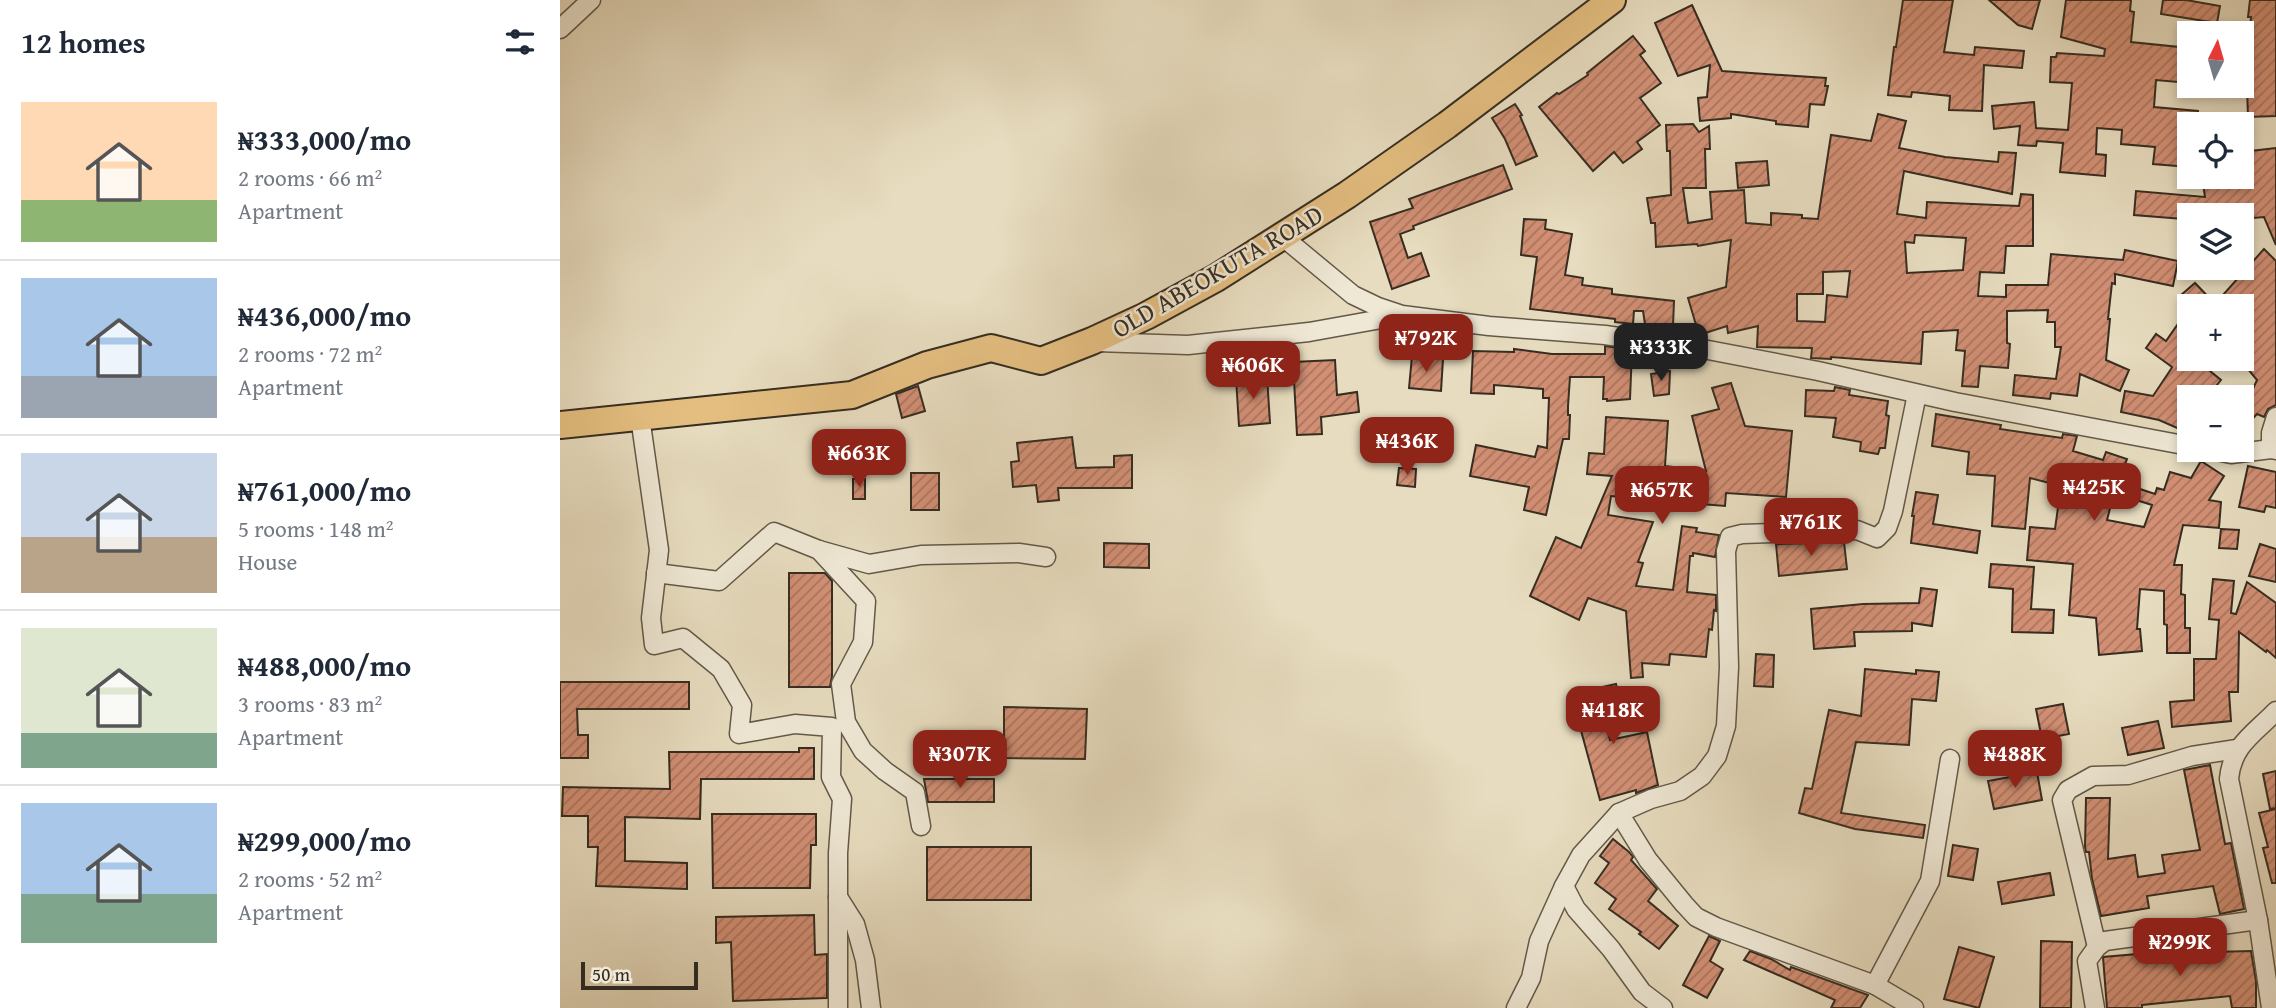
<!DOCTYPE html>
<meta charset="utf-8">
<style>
:root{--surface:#fff;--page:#f2f2f3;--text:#1f2937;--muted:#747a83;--line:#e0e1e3;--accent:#8f2418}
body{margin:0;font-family:"Gentium Book Plus",serif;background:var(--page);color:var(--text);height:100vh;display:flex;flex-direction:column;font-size:26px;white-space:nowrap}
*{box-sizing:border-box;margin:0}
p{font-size:23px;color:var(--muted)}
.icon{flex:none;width:38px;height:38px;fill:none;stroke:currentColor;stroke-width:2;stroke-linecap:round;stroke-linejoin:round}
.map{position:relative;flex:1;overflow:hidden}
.sheet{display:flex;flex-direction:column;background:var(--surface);width:560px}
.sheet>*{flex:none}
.needle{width:46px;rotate:5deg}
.tools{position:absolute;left:1617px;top:21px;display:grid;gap:14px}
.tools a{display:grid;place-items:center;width:77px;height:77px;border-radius:0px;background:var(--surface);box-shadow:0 4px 10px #0003;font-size:35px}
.scale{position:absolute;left:21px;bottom:18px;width:117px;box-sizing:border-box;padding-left:7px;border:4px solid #362d21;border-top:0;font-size:19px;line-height:24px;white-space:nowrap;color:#362d21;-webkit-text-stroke:5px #efe8d5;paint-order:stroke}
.price{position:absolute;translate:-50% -60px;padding:0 16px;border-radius:14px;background:var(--accent);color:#fff;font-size:23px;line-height:46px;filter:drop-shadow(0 2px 4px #0008)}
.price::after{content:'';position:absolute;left:50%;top:42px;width:21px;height:16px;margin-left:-10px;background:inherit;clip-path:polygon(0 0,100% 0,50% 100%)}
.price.on{background:#222;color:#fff}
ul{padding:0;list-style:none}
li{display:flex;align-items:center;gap:21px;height:175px;padding:0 21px}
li+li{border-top:2px solid var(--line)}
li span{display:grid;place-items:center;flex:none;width:196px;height:140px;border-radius:0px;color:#555}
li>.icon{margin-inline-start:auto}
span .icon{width:84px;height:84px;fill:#fffc;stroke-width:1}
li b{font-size:30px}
h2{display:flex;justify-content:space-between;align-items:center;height:84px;padding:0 21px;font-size:30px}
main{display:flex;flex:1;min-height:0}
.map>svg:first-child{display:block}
</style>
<main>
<section class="sheet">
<h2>12 homes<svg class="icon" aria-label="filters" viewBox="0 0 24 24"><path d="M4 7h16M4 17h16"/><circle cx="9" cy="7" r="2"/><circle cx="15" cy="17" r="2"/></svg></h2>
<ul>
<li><span style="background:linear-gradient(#ffd9b3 70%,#8fb573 0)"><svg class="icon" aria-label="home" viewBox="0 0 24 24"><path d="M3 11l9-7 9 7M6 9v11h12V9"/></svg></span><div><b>₦333,000/mo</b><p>2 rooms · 66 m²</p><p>Apartment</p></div></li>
<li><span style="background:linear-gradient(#a9c7e8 70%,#9aa5b1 0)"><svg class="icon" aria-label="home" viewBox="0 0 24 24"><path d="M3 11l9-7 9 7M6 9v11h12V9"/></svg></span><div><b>₦436,000/mo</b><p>2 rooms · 72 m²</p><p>Apartment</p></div></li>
<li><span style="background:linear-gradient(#c9d6e8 60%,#b9a48a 0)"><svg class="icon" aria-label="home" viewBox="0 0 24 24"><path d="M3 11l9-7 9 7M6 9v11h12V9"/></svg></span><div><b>₦761,000/mo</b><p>5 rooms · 148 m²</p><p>House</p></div></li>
<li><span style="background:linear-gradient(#dfe7d0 75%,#7fa58c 0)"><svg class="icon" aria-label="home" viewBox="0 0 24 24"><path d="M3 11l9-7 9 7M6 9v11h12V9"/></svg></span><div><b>₦488,000/mo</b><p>3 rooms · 83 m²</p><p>Apartment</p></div></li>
<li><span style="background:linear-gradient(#a9c7e8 65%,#7fa58c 0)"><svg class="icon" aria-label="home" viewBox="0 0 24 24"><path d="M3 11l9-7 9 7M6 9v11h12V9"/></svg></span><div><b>₦299,000/mo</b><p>2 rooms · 52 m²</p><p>Apartment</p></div></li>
</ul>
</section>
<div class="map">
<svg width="1716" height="1008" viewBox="0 0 1716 1008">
<defs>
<pattern id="building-hatch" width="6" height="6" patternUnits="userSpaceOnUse" patternTransform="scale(1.75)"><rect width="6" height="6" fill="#d28f74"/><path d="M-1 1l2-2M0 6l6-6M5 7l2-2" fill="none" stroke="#ab755f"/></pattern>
</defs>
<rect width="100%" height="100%" fill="#e7dcbf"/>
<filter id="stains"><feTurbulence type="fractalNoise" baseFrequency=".00286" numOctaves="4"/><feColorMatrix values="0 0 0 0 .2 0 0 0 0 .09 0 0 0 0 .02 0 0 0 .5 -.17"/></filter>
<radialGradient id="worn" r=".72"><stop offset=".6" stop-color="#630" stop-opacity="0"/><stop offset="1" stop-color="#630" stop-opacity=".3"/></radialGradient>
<g fill="url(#building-hatch)" stroke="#362d21" stroke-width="2" fill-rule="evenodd">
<polygon points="1343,0 1393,0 1384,52 1414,55 1415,47 1464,51 1462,68 1424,65 1422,111 1389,110 1390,96 1352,92 1351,97 1328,95 1334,47 1336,47"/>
<polygon points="1429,0 1480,0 1472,29 1458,25"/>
<polygon points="1506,0 1571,0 1570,11 1574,12 1571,42 1629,48 1629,83 1596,80 1594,107 1638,111 1637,124 1629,124 1629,167 1593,164 1595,147 1561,144 1562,130 1537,128 1536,154 1546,155 1545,176 1500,172 1503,143 1477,141 1476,146 1458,145 1460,126 1434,129 1432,106 1474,102 1476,128 1508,130 1512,83 1490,82 1491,57 1496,57 1497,53 1544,56 1545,49 1501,37"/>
<polygon points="1603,0 1626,0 1660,6 1657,23 1601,14"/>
<polygon points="1690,0 1716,0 1716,116 1688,117 1687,88 1682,88 1682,69 1684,52 1688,53 1691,17 1688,17"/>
<polygon points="1132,5 1162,71 1266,78 1265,86 1268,86 1264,105 1250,104 1248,127 1216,124 1216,121 1171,114 1171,118 1140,121 1138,98 1147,97 1150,65 1118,76 1095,23"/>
<polygon points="1073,36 1085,51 1080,55 1101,83 1080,98 1100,125 1077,142 1082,149 1063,163 1054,152 1033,171 979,107 997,93 999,94 1028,75 1027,73"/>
<polygon points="955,104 962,115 960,116 977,156 956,165 945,139 932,118"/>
<path d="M1318 114 1346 121 1339 148 1385 157 1438 162 1439 152 1456 153 1452 194 1344 171 1337 214 1366 218 1367 202 1459 206 1461 194 1473 195V246H1446L1444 273 1420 272 1418 296 1446 297V285H1488L1491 254 1563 260 1565 250 1618 261 1613 286 1555 274V284L1552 283 1548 319H1550L1546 360 1569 370 1560 391 1520 374 1517 396 1491 393 1490 399 1453 395 1455 375 1496 379 1501 347H1495V322H1487L1488 310 1447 311V343L1450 344 1448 368 1420 366 1418 387 1402 386 1405 351 1396 350 1398 330 1363 332 1361 364 1271 357V359L1251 358 1252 348 1197 347 1198 326 1168 333 1167 326 1139 335 1128 298 1166 287 1171 240 1138 246 1137 244 1096 247 1095 223H1091L1087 198 1111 195 1110 151H1107L1106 125 1133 124 1139 132 1149 126 1150 149H1145L1146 188H1123L1128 223 1152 219 1150 192 1184 190 1186 223 1211 225V213L1242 215V218L1258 219 1271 135 1311 141ZM1355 235 1406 238 1403 270 1347 273 1345 242 1354 243ZM1290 271 1287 297 1267 295 1265 322 1237 321V294H1263V272Z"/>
<polygon points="1716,148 1716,245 1704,217 1682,219 1682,215 1624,215 1623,219 1574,215 1576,191 1645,197 1642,177 1682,177 1682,152"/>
<polygon points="1207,161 1209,185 1178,188 1176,163"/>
<polygon points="943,165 952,189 853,226 854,229 840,234 848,258 861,253 869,276 832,289 810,222 853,208 849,199"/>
<polygon points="964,219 986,220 985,229 1012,234 1005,275 1023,278 1022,285 1052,289 1052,294 1114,301 1113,326 1085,324 1083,311 1074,311 1073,324 1055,322 1055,319 970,309 977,257 961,255"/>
<polygon points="1704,249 1716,261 1716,405 1708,409 1704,417 1697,414 1682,430 1682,413 1697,380 1682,362 1682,306 1632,306 1621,295 1635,283 1655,304"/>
<polygon points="1629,308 1629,359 1659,359 1650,371 1661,380 1653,390 1661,397 1629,397 1629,420 1624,431 1599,420 1561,412 1565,391 1593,396 1611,369 1612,367 1586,348 1596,334 1606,341"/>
<polygon points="1045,346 1072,350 1070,399 1047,401 1047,399 1043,399 1044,377 1010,377 1008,406 1008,415 1010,415 1009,439 1003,439 986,515 964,510 969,487 910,476 916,445 975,457 978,446 987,448 989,398 983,398 983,389 934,385 934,394 911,393 913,351 954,352 954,349 992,354 1045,354"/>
<polygon points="852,356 883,359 881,391 849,388"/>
<polygon points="775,360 777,395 797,392 799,412 761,417 762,434 737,435 733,362"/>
<polygon points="1110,371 1109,394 1094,396 1091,374"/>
<polygon points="707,376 710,423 679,426 676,378"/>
<polygon points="1171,383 1185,426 1232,431 1226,497 1166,493 1165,506 1141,504 1141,501 1106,497 1105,501 1051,496 1048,515 1093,522 1078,562 1083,563 1076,586 1113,590 1122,526 1137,528 1136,532 1159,535 1155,557 1133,553 1133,556 1130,556 1127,592 1156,595 1156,611 1154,610 1152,630 1149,629 1146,657 1110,654 1109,665 1082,663 1083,677 1071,678 1066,611 1028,598 1019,620 970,596 996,537 1021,548 1052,476 1027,474 1029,453 1044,454 1046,417 1108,421 1105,466 1146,471 1132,416 1159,409 1152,388"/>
<polygon points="358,386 365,411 342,418 336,394"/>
<polygon points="1275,387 1290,390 1289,395 1328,401 1326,415 1329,416 1325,448 1320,448 1318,454 1300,451 1301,442 1273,437 1276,418 1245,416 1246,390 1274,391"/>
<path d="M1376 414 1441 425 1440 429 1502 438 1503 434 1517 436 1513 451 1543 460 1546 452 1567 459 1564 467 1576 471 1571 486 1595 494 1597 488 1604 490 1610 472 1631 478 1641 461 1664 476 1649 500 1661 502 1659 528 1623 525 1614 565H1622L1621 594 1625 595V628H1630V653H1607V625L1604 624V591L1580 589 1577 629H1580L1582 651 1539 655 1536 618 1509 615 1513 564 1467 560 1470 527 1495 529 1501 486 1470 478 1465 529 1432 526 1435 476 1407 474 1409 452 1372 446ZM1554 493 1592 505 1584 527 1547 520Z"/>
<polygon points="512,437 516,468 554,467 554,456 572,455 572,488 498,488 499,500 478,502 476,485 453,487 451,462 459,461 457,443"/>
<polygon points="1688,466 1716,472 1716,508 1706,506 1704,512 1679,507"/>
<polygon points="839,468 856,469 855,487 837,485"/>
<rect x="351" y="473" width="28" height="37"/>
<rect x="293" y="479" width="12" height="20"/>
<polygon points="1356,492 1378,495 1373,524 1420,531 1417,553 1351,543 1354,516 1352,516"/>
<polygon points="1661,529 1679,530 1677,549 1659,548"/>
<polygon points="1284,542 1287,569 1219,576 1216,544"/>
<polygon points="544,543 589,544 589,568 544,567"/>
<polygon points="1700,544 1716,549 1716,582 1689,576"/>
<polygon points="1431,564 1474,567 1471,609 1494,610 1493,633 1452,632 1453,589 1429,587"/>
<polygon points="229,573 265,573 272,581 272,676 270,687 229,687"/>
<polygon points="1653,579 1674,581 1671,613 1676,614 1687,582 1716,603 1716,658 1707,650 1706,652 1679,632 1678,692 1669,692 1671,721 1612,727 1610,702 1634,700 1634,659 1656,659 1659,620 1649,619"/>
<polygon points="1361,588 1377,590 1372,626 1352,623 1352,631 1294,632 1295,646 1254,649 1251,609 1303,604 1359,603"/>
<polygon points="1196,654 1214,655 1213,687 1194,686"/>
<polygon points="1305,669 1356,674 1356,670 1379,672 1376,701 1352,699 1349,745 1296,742 1281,813 1365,825 1363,838 1295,829 1239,813 1245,788 1252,789 1269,710 1301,716"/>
<polygon points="0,682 129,682 129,709 17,709 18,735 28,735 28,758 0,758"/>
<polygon points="1056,684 1062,709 1043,713 1050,740 1087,732 1098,785 1076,793 1076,790 1040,800 1011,694"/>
<polygon points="1503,704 1509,734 1482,739 1476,709"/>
<polygon points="444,707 527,709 525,759 444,758"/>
<polygon points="1598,721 1604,748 1568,755 1562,728"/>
<polygon points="239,748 254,748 254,779 141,779 140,819 65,817 65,861 127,863 127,889 36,886 38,847 28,847 28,816 2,816 3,787 110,789 109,752 239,752"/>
<polygon points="1650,765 1665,844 1671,843 1684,909 1660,914 1653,886 1587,896 1589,908 1541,916 1532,879 1529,852 1526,852 1525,847 1526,798 1550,798 1548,859 1575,855 1578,877 1605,873 1602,855 1640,850 1624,770"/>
<polygon points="1716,771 1716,808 1710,809 1703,774"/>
<polygon points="1477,772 1482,800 1434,809 1428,781"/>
<polygon points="364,779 434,779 434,802 368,802"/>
<polygon points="1716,809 1716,883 1712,883 1703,848 1708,847 1699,813"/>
<polygon points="152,814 256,814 256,845 251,845 250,888 153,888"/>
<polygon points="1053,839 1069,852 1073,857 1071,860 1097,889 1088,901 1118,926 1099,949 1079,934 1081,932 1049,909 1056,899 1035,883 1049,863 1040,856"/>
<polygon points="1393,845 1418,849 1413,880 1388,876"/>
<rect x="367" y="847" width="104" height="53"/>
<polygon points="1490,873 1494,895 1442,904 1438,882"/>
<polygon points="254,915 255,955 267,954 267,998 173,1001 171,942 156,943 156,917"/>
<polygon points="1149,936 1160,941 1150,961 1163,969 1147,998 1123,985"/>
<polygon points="1481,941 1512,942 1511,1008 1480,1008"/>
<polygon points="1652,945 1652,952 1691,951 1696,981 1696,1008 1672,1008 1670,996 1582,1005 1582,1008 1547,1008 1543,957 1624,950 1623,946"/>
<polygon points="1399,947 1434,957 1419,1008 1384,999"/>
<polygon points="1190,951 1211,959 1230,970 1231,967 1308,995 1300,1008 1271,1008 1275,1000 1184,960"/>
</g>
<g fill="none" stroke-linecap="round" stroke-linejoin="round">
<g stroke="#625948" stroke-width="21">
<g id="minor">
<polyline points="0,29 31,0"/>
<polyline points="723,237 793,295 818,307 842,315 929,326 1045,335 1143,349 1258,371 1395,402 1629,446"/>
<polyline points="536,342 628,345 749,332 838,316"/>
<polyline points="80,417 99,550 91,618 94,645 123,638 161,669 182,705 179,734 235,724 272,727 271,777 282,799 278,853 278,1008"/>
<polyline points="1711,449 1711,433 1716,417"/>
<polyline points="1651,450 1671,454 1711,449 1716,450"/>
<polyline points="259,550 306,601 303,642 281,684 286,722 303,751 325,771 355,792 361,826"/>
<polyline points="96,573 159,581 214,532 259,550 309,564 361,555 459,553 486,557"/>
<polyline points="1059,813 1088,860 1124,904 1136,917 1156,927 1315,985 1354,1008"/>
<polyline points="1004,886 1016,909 1051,949 1082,992 1103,1008"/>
<polyline points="278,897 295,924 305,960 311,1008"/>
<polyline points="1537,947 1502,800 1508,790 1533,776 1568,775 1632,756 1677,749"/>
<polyline points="1315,985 1370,881 1390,759"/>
<polyline points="956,1008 971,978 979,941 1004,886 1021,855 1059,813 1091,799 1120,791 1142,776 1157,756 1166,726 1169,667 1166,551 1170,537 1182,534 1297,530 1317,538 1327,528 1333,511 1357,394"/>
<polyline points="1535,1008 1527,961 1537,947 1545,941 1698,920"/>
<path d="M1711 1008 1698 920 1669 779C1672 745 1694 734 1716 711"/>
</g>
</g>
<g stroke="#362d21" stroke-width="30">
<polyline id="highway" points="0,425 292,395 367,365 431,348 481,361 532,341 586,316 656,278 787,195 887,125 1052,0"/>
</g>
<use href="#minor" stroke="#efe8d5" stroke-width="18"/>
<use href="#highway" stroke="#e4be80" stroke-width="26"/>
</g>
<g text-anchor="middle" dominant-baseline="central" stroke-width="5" stroke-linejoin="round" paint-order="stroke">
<g font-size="26" fill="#362d21" stroke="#efe8d5">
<text transform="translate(657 271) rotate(-30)">OLD ABEOKUTA ROAD</text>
</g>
</g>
<rect width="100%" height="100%" filter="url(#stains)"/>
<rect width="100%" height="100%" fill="url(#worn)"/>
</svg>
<div class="tools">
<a><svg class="needle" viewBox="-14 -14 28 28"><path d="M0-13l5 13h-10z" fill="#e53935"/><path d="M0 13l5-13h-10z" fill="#747a83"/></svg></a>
<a><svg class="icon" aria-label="locate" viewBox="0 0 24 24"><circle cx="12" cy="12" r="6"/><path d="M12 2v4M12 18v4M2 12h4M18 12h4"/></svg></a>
<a><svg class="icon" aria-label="layers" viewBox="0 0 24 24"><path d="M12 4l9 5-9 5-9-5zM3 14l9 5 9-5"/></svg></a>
<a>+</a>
<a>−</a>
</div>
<div class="scale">50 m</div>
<b class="price" style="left:866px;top:374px">₦792K</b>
<b class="price on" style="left:1101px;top:383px">₦333K</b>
<b class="price" style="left:693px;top:401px">₦606K</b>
<b class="price" style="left:847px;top:477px">₦436K</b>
<b class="price" style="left:299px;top:489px">₦663K</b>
<b class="price" style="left:1534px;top:523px">₦425K</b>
<b class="price" style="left:1102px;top:526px">₦657K</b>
<b class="price" style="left:1251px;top:558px">₦761K</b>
<b class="price" style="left:1053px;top:746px">₦418K</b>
<b class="price" style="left:400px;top:790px">₦307K</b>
<b class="price" style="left:1455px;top:790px">₦488K</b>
<b class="price" style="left:1620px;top:978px">₦299K</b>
</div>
</main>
